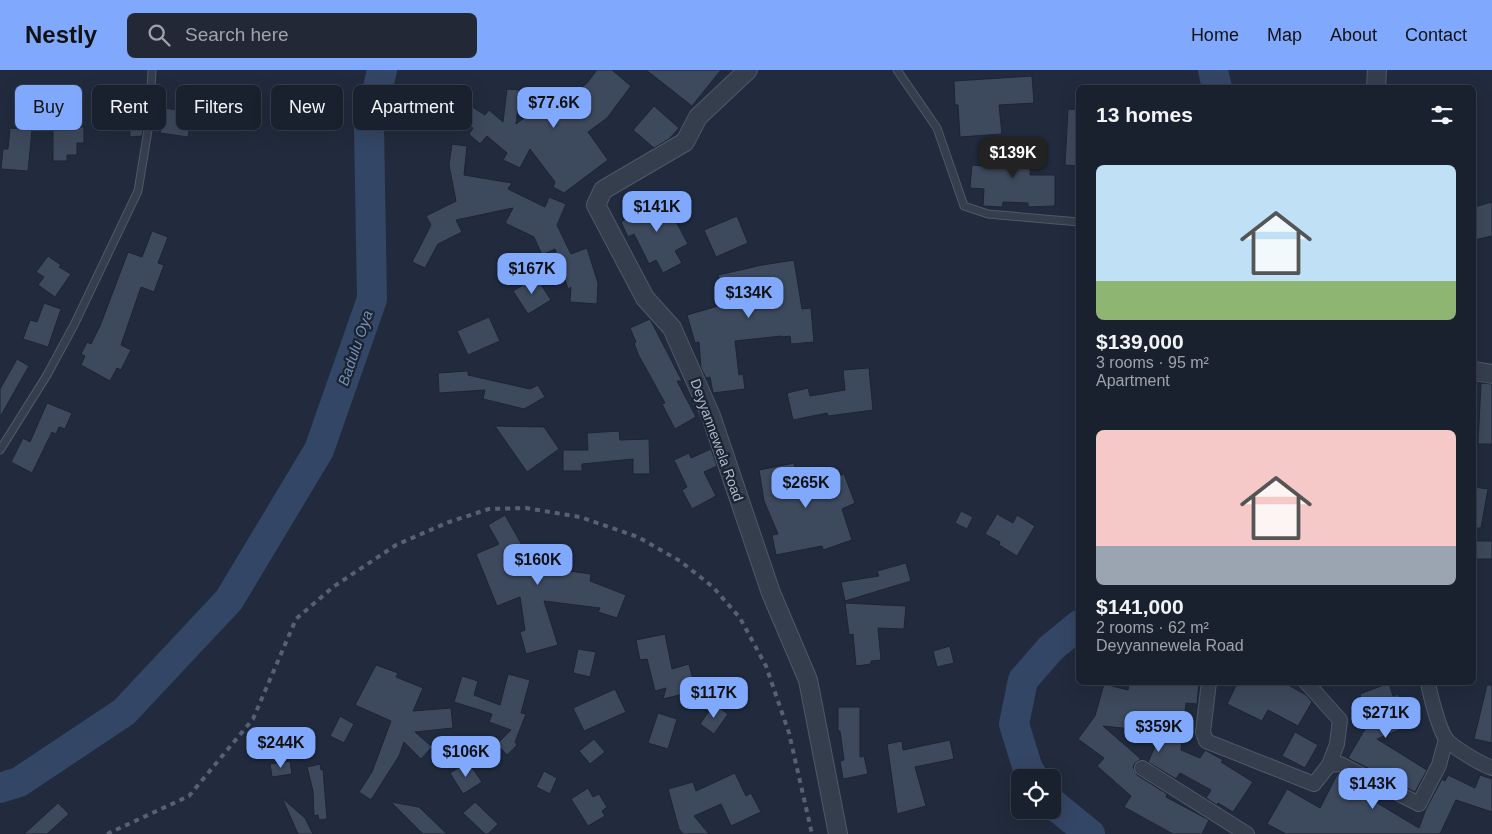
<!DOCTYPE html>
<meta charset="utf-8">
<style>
:root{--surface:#19202e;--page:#222836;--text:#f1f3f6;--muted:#9fa3aa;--line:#373e4a;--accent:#80a9fe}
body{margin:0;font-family:Arial,sans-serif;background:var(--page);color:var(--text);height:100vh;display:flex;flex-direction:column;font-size:19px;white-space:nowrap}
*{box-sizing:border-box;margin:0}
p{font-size:16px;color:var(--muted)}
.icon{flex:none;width:28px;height:28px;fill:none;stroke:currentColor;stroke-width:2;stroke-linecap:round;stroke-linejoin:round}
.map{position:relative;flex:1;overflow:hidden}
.side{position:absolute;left:1076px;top:15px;width:400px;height:600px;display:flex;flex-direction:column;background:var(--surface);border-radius:8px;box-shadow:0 5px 20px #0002,0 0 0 1px var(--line)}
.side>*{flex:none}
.guide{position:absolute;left:15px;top:15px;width:475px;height:45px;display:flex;gap:10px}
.controls{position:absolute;left:1011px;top:699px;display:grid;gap:10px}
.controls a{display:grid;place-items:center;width:50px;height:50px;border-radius:8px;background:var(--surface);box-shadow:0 5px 20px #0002,0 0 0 1px var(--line);font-size:25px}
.price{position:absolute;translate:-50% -42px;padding:0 11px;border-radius:10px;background:var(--accent);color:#111;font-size:16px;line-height:32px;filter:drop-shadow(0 1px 2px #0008)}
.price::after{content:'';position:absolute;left:50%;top:30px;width:15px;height:11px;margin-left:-8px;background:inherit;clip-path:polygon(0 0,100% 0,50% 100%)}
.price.on{background:#222;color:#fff}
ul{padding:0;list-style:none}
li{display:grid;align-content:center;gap:10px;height:265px;padding:0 20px}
li span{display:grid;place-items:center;height:155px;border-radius:8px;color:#555}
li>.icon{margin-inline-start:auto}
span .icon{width:90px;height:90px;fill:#fffc;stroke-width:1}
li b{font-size:21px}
h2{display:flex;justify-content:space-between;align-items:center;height:60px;padding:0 20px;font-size:21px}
.pill{padding:0 18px;border-radius:8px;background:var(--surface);box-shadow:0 5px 20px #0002,0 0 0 1px var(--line);font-size:18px;line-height:45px}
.pill.on{background:var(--accent);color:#111}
header{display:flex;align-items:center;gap:30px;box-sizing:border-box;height:70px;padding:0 25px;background:var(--accent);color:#111}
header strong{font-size:24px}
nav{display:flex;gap:28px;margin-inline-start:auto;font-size:18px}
.search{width:350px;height:45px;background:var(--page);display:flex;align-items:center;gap:12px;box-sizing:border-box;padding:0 18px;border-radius:8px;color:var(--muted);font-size:19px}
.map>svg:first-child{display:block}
</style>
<header>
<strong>Nestly</strong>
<div class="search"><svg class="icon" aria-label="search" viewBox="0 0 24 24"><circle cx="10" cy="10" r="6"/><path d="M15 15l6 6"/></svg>Search here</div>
<nav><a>Home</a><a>Map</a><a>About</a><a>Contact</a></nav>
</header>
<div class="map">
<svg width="1492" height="764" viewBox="0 0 1492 764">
<rect width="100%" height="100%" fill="#212b3d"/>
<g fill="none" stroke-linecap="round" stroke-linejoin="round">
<g stroke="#344665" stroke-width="30">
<polyline points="1213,0 1217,18"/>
<polyline points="1034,708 1028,699 1014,654 1023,610 1051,578 1079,555"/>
<polyline points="0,718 19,712 124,642 229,530 319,380 372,229 369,57 382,0"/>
<polyline points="1052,733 1090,764"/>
</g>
</g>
<g fill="#3d495c" stroke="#1c2534">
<polygon points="597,0 612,0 631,16 607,48 588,62 608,90 564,123 553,117 555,112 530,79 520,98 503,90 507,83 487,66 480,74 469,64 473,58 455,47 465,32 485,45 489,40 503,52 507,19 520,20 516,54 554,26 560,34 587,13"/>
<polygon points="646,0 721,0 692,36"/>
<polygon points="1032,6 1034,33 999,35 1002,64 960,67 958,35 955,35 954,11"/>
<polygon points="128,23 140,23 143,60 142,66 130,67 129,42 120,43 119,25"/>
<polygon points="64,25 77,57 84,57 84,73 77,73 77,85 67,85 67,91 53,91 53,29"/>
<polygon points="654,36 679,58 669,69 654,78 633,60"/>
<polygon points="164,38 192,42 188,67 160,63"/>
<polygon points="1068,39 1079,40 1079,96 1065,95"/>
<polygon points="10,58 32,60 28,101 1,99 3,79 8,79"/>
<polygon points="996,72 1031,74 1030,105 1055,105 1055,136 1028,137 1028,133 1003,132 1002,137 983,136 984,119 970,118 972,95 996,97"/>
<polygon points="452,74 467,76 464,105 512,113 508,119 545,137 549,127 566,134 557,155 571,184 587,178 598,213 597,234 570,232 571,217 568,219 555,179 542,185 534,167 505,153 513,138 456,150 462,162 438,174 425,198 412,192 431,155 426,146 456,131 449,95"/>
<polygon points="664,123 678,143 673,146 688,174 675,181 682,193 663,203 656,190 649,194 634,164 628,167 621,152"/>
<polygon points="1492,132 1492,166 1474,170 1474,137"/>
<polygon points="737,146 748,173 716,187 704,160"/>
<polygon points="152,161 168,167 158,193 164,195 154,222 141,217 121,275 131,280 121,300 117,298 110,311 81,295 85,286 81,284 87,272 91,274 100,256 128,182 142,187"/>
<polygon points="48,186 61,195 59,197 71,204 55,227 38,215 44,207 36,202"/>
<polygon points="794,190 802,239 811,238 814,272 791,274 790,266 783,267 782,266 735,271 739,305 743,304 745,319 713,323 710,307 706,308 701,298 699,272 695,273 687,245 725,234 718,205 762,195"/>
<polygon points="536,207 551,230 528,244 513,221"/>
<polygon points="44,233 61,239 48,277 23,269 30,250 37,252"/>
<polygon points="489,247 500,271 468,285 457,261"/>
<polygon points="650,249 682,311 677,311 696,347 675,359 662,334 665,333 638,284 634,273 636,272 630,258"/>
<polygon points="17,289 29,296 0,347 0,319"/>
<polygon points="869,298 873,340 828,346 827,343 793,350 787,323 808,318 810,326 845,320 843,300"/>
<polygon points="468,301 468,305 530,319 538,315 545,327 524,339 483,329 485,320 439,323 438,303"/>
<polygon points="1481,313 1492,314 1492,374 1478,374"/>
<polygon points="47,333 72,343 65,359 59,357 56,364 52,362 32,403 11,392 23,368 30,372"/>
<polygon points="495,356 544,357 559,379 527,402"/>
<polygon points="619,361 620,370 649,369 650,404 633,404 633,389 582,394 582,401 563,401 563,380 588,380 587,363"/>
<polygon points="711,379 717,396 704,402 716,426 692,439 682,420 687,417 674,390 689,383 691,388"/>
<polygon points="794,393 798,413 838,398 841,405 844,404 855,433 842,439 852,470 823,480 822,476 776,485 772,465 778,464 764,431 759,400"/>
<polygon points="1474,417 1488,419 1481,458 1474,458"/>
<polygon points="961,441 973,447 967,459 955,453"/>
<polygon points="997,444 1013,453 1017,445 1035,456 1017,486 999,475 1000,472 985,464"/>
<polygon points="505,445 526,482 546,481 547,498 591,504 590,511 626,525 617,548 598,542 600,538 544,531 558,575 526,584 520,562 525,560 520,527 497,536 476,484 499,474 488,455"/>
<rect x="1474" y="471" width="18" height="18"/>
<polygon points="906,493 911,511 845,531 841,512 879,506 877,501"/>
<polygon points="845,533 906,536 904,559 878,558 881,590 871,591 871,594 856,596 853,564 849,565"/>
<polygon points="665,564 672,599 689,594 696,621 663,629 666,618 655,621 647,589 640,590 636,570"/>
<polygon points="950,576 954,593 937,597 933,581"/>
<polygon points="578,579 596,582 590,607 573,603"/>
<polygon points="376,595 398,603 396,607 423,618 413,641 451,638 453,658 415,662 432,677 421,689 404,672 399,686 371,730 359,722 372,702 391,651 355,635"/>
<polygon points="508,604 530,610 521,643 526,644 515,672 517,675 507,685 497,674 511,660 489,652 492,644 454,632 462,606 478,611 474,625 500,635"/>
<polygon points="1129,612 1199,612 1197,634 1186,633 1181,680 1200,688 1205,680 1223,690 1221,692 1253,712 1233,742 1218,733 1217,735 1206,728 1211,720 1180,703 1176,709 1148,692 1162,662 1103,656 1141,689 1135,693 1133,697 1137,705 1167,724 1166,727 1209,750 1202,764 1173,764 1124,737 1131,726 1097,696 1104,688 1078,669 1095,646 1104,614 1128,620"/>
<polygon points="1238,612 1283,612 1306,625 1312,632 1298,656 1268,640 1262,651 1227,634"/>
<polygon points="1389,613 1393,626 1398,624 1414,654 1377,669 1427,700 1415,722 1348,688 1368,654 1360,624"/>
<polygon points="1487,615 1492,615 1492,673 1474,669"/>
<polygon points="615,619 626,642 584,661 573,638"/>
<polygon points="714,634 728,644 714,664 700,654"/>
<polygon points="838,637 860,637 860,687 864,686 868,704 843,709 840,691 844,690 840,661 838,661"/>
<polygon points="658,643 677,649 668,679 648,673"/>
<polygon points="340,646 354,654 344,673 330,666"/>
<polygon points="1295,662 1318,675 1305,698 1282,686"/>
<polygon points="594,669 605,682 590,694 579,681"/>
<polygon points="950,670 954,689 915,697 926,736 897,744 887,674 902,671 903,680"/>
<polygon points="290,691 292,704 272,707 270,694"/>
<polygon points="468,692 482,712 463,724 450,703"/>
<polygon points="320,694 321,700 323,699 327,749 319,750 318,745 314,746 313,721 307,697"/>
<polygon points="544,701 557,708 550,724 536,717"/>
<polygon points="735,703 746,726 751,723 761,742 731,756 721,734 694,746 709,764 683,764 679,759 668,719 693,712 696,721"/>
<polygon points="1338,703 1377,722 1372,730 1419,758 1426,739 1442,709 1445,711 1448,705 1475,718 1480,705 1492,709 1492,742 1456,730 1440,764 1286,764 1267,754 1287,719 1320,738"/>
<polygon points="588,718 593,727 599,724 607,737 602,741 605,746 588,756 571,729"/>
<polygon points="282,728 305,748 313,764 298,764"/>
<polygon points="391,732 419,737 447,764 423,764"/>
<polygon points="475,732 498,754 488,764 485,764 463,743"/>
<polygon points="58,733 69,744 47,764 24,764"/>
</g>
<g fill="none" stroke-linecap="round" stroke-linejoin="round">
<g stroke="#505868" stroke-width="9">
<g id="service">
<polyline points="897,0 937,58 964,136 988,144 1079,152"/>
<polyline points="0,380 47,305 74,255 138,121 149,54 152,0"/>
</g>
</g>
<g stroke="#505868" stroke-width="16">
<g id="minor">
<polyline points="1209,612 1203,662 1206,671 1314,714 1329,695 1340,694 1419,734 1439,695 1446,669"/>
<polyline points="1306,612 1340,650 1337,674 1329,695"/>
<path d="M1428 612C1430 625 1439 659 1446 669 1452 677 1481 694 1492 698"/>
<polyline points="1142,698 1247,764"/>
</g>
</g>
<g stroke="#505868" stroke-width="20">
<g id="tertiary">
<polyline points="748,0 698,47 685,72 603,120 596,135 645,228 672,258 711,346 771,523 808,610 838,764"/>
<polyline points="1376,18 1377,0"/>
<polyline points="1474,301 1492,304"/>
</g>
</g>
<use href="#service" stroke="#353e4d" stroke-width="7"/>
<use href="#minor" stroke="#353e4d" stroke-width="14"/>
<use href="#tertiary" stroke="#353e4d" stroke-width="18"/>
<polyline stroke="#576174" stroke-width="4" stroke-dasharray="5 5" stroke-linecap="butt" points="107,764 189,726 253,649 296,549 333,517 396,475 449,452 489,439 526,438 580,447 638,467 680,491 713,517 740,548 766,596 789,663 812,764"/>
</g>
<g text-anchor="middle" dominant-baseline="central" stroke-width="4.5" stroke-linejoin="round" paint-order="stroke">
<g font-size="14" fill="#b1b8c8" stroke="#1a2332">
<text transform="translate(717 370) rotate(70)">Deyyannewela Road</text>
</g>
<g font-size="15" font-style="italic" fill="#768db2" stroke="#1a2332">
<text transform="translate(355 278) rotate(-71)">Badulu Oya</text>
</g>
</g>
</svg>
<div class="controls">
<a><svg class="icon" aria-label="locate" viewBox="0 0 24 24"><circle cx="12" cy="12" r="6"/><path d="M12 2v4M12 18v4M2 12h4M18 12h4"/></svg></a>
</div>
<b class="price" style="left:554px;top:59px">$77.6K</b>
<b class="price on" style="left:1013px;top:109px">$139K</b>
<b class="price" style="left:657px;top:163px">$141K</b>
<b class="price" style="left:532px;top:225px">$167K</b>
<b class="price" style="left:749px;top:249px">$134K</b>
<b class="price" style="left:806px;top:439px">$265K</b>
<b class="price" style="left:538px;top:516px">$160K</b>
<b class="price" style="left:714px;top:649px">$117K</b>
<b class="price" style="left:1386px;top:669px">$271K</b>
<b class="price" style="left:1159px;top:683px">$359K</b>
<b class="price" style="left:281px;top:699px">$244K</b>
<b class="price" style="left:466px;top:708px">$106K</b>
<b class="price" style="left:1373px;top:740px">$143K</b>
<div class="guide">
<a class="pill on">Buy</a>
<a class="pill">Rent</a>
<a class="pill">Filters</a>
<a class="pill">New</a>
<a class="pill">Apartment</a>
</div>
<section class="side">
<h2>13 homes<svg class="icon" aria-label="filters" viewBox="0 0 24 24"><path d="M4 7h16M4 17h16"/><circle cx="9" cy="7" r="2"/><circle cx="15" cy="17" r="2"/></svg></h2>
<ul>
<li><span style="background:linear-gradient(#bfe0f5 75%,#8fb573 0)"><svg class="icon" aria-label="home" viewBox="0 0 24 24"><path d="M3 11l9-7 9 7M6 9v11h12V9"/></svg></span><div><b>$139,000</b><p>3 rooms · 95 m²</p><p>Apartment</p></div></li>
<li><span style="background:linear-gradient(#f6c9c9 75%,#9aa5b1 0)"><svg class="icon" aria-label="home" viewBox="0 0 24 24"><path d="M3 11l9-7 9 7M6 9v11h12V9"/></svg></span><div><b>$141,000</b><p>2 rooms · 62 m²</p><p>Deyyannewela Road</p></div></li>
</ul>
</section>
</div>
